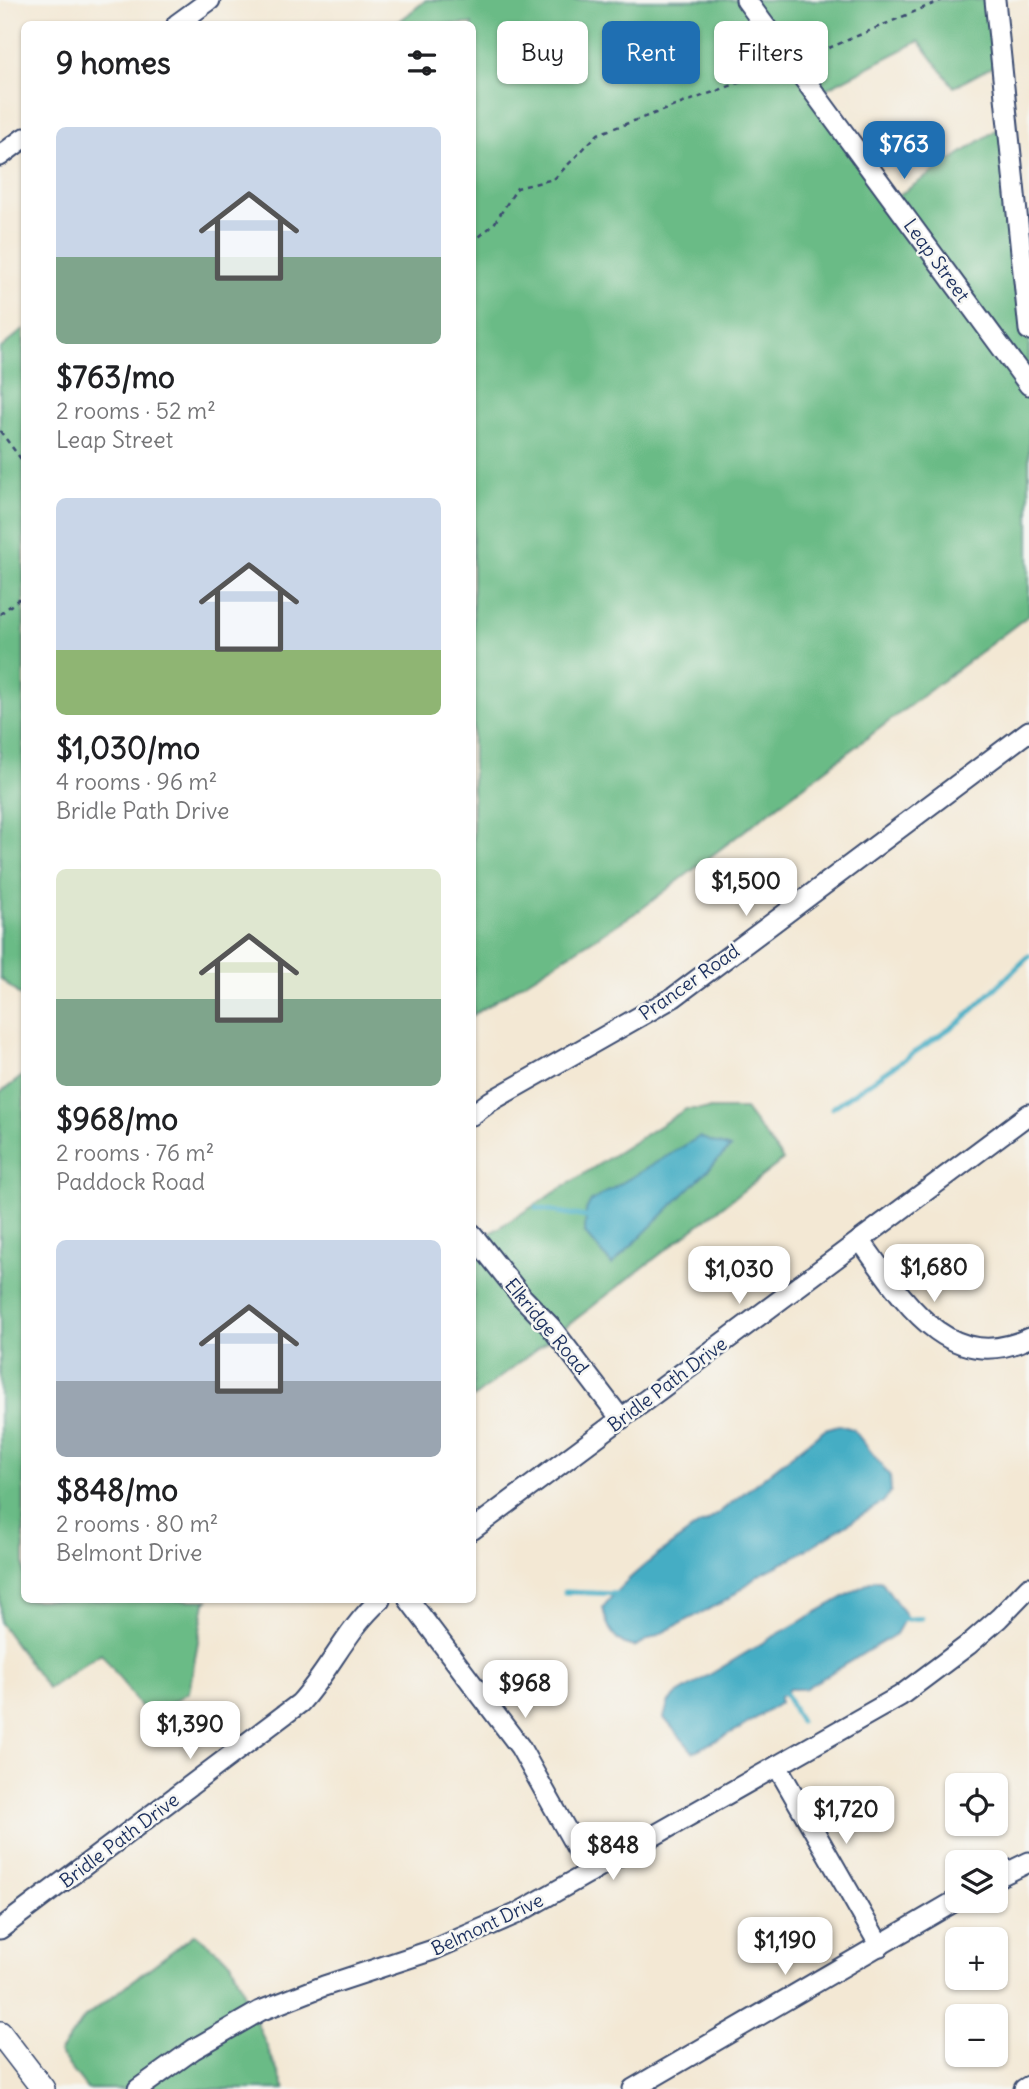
<!DOCTYPE html>
<meta charset="utf-8">
<style>
:root{--surface:#fff;--page:#f2f2f2;--text:#202124;--muted:#757577;--accent:#1f6fb2}
body{margin:0;font-family:Delius,sans-serif;background:var(--page);color:var(--text);height:100vh;display:flex;flex-direction:column;font-size:26px;white-space:nowrap}
*{box-sizing:border-box;margin:0}
p{font-size:23px;color:var(--muted)}
.icon{flex:none;width:38px;height:38px;fill:none;stroke:currentColor;stroke-width:2;stroke-linecap:round;stroke-linejoin:round}
.map{position:relative;flex:1;overflow:hidden}
.drawer{position:absolute;left:21px;top:21px;width:455px;height:1582px;display:flex;flex-direction:column;background:var(--surface);border-radius:10px;box-shadow:0 2px 5px #0004}
.drawer>*{flex:none}
.top-card{position:absolute;left:497px;top:21px;width:427px;height:63px;display:flex;gap:14px}
.buttons{position:absolute;left:945px;top:1773px;display:grid;gap:14px}
.buttons a{display:grid;place-items:center;width:63px;height:63px;border-radius:10px;background:var(--surface);box-shadow:0 2px 5px #0004;font-size:35px}
.price{position:absolute;translate:-50% -60px;padding:0 16px;border-radius:14px;background:#fff;color:#222;font-size:23px;line-height:46px;filter:drop-shadow(0 2px 4px #0008)}
.price::after{content:'';position:absolute;left:50%;top:42px;width:21px;height:16px;margin-left:-10px;background:inherit;clip-path:polygon(0 0,100% 0,50% 100%)}
.price.on{background:var(--accent);color:#fff}
ul{padding:0;list-style:none}
li{display:grid;align-content:center;gap:14px;height:371px;padding:0 35px}
li span{display:grid;place-items:center;height:217px;border-radius:10px;color:#555}
li>.icon{margin-inline-start:auto}
span .icon{width:126px;height:126px;fill:#fffc;stroke-width:1}
li b{font-size:30px}
h2{display:flex;justify-content:space-between;align-items:center;height:84px;padding:0 35px;font-size:30px}
.tag{padding:0 24px;border-radius:10px;background:var(--surface);box-shadow:0 2px 5px #0004;font-size:24px;line-height:63px}
.tag.on{background:var(--accent);color:#fff}
.map>svg:first-child{display:block}
</style>
<div class="map">
<svg width="1029" height="2089" viewBox="0 0 1029 2089">
<rect width="100%" height="100%" fill="#f6f6f2"/>
<filter id="ink" filterUnits="userSpaceOnUse"><feTurbulence type="fractalNoise" baseFrequency=".0143" numOctaves="2"/><feDisplacementMap in="SourceGraphic" scale="14" xChannelSelector="R" yChannelSelector="G"/><feConvolveMatrix kernelMatrix="1 2 1 2 8 2 1 2 1" color-interpolation-filters="sRGB"/></filter>
<filter id="wash" filterUnits="userSpaceOnUse"><feTurbulence type="fractalNoise" baseFrequency=".00686" numOctaves="4" result="noise"/><feDisplacementMap in="SourceGraphic" scale="28" xChannelSelector="R" yChannelSelector="G"/><feGaussianBlur stdDeviation="1.57" result="paint"/><feColorMatrix in="noise" values="0 0 0 0 0 0 0 0 0 0 0 0 0 0 0 0 0 1.4 0 .05"/><feComposite in="paint" operator="in"/></filter>
<g filter="url(#wash)">
<rect width="100%" height="100%" fill="#f3e8d4"/>
<g fill="#6abb86" stroke="#427572" stroke-width="2">
<polygon points="426,0 993,0 1003,61 954,87 919,41 812,96 890,201 1008,122 1029,322 1029,615 640,910 473,1015 472,24 396,24"/>
<polygon points="24,329 24,999 0,978 0,349"/>
<polygon points="24,1075 24,1600 209,1600 205,1602 189,1692 148,1717 101,1653 48,1689 0,1623 0,1093"/>
<polygon points="686,1109 745,1109 783,1160 473,1398 473,1240 475,1243"/>
<polygon points="195,1934 231,1962 285,2089 87,2089 59,2053 85,2017"/>
</g>
<g fill="#44adc4" stroke="#306e91" stroke-width="2">
<polygon points="699,1137 730,1148 612,1265 585,1233 586,1210 590,1202"/>
<path d="M839 1425 853 1429 890 1476 891 1492 883 1502 791 1559 759 1575 727 1600 634 1647C614 1643 606 1626 603 1607 630 1573 664 1550 699 1525L707 1522 825 1429Z"/>
<polygon points="874,1580 882,1582 906,1616 896,1634 804,1689 789,1689 780,1697 780,1703 739,1729 693,1752 664,1718 668,1703 676,1695 769,1639"/>
</g>
<g fill="none" stroke-linecap="round" stroke-linejoin="round">
<g stroke="#44adc4" stroke-width="5">
<polyline points="832,1108 961,1021 1029,956"/>
<polyline points="536,1208 586,1217"/>
<polyline points="565,1592 619,1594"/>
<polyline points="900,1620 921,1618"/>
<polyline points="782,1688 800,1722"/>
</g>
</g>
</g>
<g filter="url(#ink)">
<g fill="none" stroke-linecap="round" stroke-linejoin="round">
<g stroke="#3b4b70" stroke-width="23">
<g id="minor">
<polyline points="746,0 1029,385"/>
<polyline points="995,0 1029,330"/>
<polyline points="177,24 210,0"/>
<polyline points="0,156 24,138"/>
<polyline points="472,1115 491,1101 674,997 1029,731"/>
<polyline points="472,1234 522,1297 551,1327 621,1419"/>
<path d="M860 1240C901 1296 947 1377 1029 1338"/>
<polyline points="472,1530 1029,1114"/>
<polyline points="409,1600 520,1747 590,1872"/>
<polyline points="777,1766 880,1946"/>
<polyline points="996,1878 1029,1862"/>
<path d="M0 1929 300 1703C330 1670 347 1629 380 1600"/>
<polyline points="138,2089 194,2049 260,2011 324,1986 433,1950 516,1914 900,1696 968,1645 999,1618 1029,1587"/>
<polyline points="633,2089 957,1900"/>
<polyline points="1024,2089 1029,2086"/>
</g>
</g>
<g stroke="#3b4b70" stroke-width="26">
<polyline id="tertiary" points="0,2033 43,2089"/>
</g>
<g stroke="#3b4b70" stroke-width="2.5" stroke-dasharray="5 5" stroke-linecap="butt">
<polyline points="810,56 942,0"/>
<polyline points="472,243 494,224 517,188 554,179 598,134 774,70"/>
<polyline points="0,431 24,463"/>
<polyline points="0,614 24,595"/>
</g>
<use href="#minor" stroke="#fff" stroke-width="19"/>
<use href="#tertiary" stroke="#fff" stroke-width="23"/>
</g>
</g>
<g text-anchor="middle" dominant-baseline="central" stroke-width="5" stroke-linejoin="round" paint-order="stroke">
<g font-size="19" fill="#1b2f5e" stroke="#f6f6f2">
<text transform="translate(937 260) rotate(54)">Leap Street</text>
<text transform="translate(689 982) rotate(-35)">Prancer Road</text>
<text transform="translate(547 1326) rotate(50)">Elkridge Road</text>
<text transform="translate(667 1384) rotate(-37)">Bridle Path Drive</text>
<text transform="translate(119 1840) rotate(-37)">Bridle Path Drive</text>
<text transform="translate(487 1924) rotate(-25)">Belmont Drive</text>
</g>
</g>
</svg>
<div class="buttons">
<a><svg class="icon" aria-label="locate" viewBox="0 0 24 24"><circle cx="12" cy="12" r="6"/><path d="M12 2v4M12 18v4M2 12h4M18 12h4"/></svg></a>
<a><svg class="icon" aria-label="layers" viewBox="0 0 24 24"><path d="M12 4l9 5-9 5-9-5zM3 14l9 5 9-5"/></svg></a>
<a>+</a>
<a>−</a>
</div>
<b class="price on" style="left:904px;top:181px">$763</b>
<b class="price" style="left:746px;top:918px">$1,500</b>
<b class="price" style="left:934px;top:1304px">$1,680</b>
<b class="price" style="left:739px;top:1306px">$1,030</b>
<b class="price" style="left:525px;top:1720px">$968</b>
<b class="price" style="left:190px;top:1761px">$1,390</b>
<b class="price" style="left:846px;top:1846px">$1,720</b>
<b class="price" style="left:613px;top:1882px">$848</b>
<b class="price" style="left:785px;top:1977px">$1,190</b>
<div class="top-card">
<a class="tag">Buy</a>
<a class="tag on">Rent</a>
<a class="tag">Filters</a>
</div>
<section class="drawer">
<h2>9 homes<svg class="icon" aria-label="filters" viewBox="0 0 24 24"><path d="M4 7h16M4 17h16"/><circle cx="9" cy="7" r="2"/><circle cx="15" cy="17" r="2"/></svg></h2>
<ul>
<li><span style="background:linear-gradient(#c9d6e8 60%,#7fa58c 0)"><svg class="icon" aria-label="home" viewBox="0 0 24 24"><path d="M3 11l9-7 9 7M6 9v11h12V9"/></svg></span><div><b>$763/mo</b><p>2 rooms · 52 m²</p><p>Leap Street</p></div></li>
<li><span style="background:linear-gradient(#c9d6e8 70%,#8fb573 0)"><svg class="icon" aria-label="home" viewBox="0 0 24 24"><path d="M3 11l9-7 9 7M6 9v11h12V9"/></svg></span><div><b>$1,030/mo</b><p>4 rooms · 96 m²</p><p>Bridle Path Drive</p></div></li>
<li><span style="background:linear-gradient(#dfe7d0 60%,#7fa58c 0)"><svg class="icon" aria-label="home" viewBox="0 0 24 24"><path d="M3 11l9-7 9 7M6 9v11h12V9"/></svg></span><div><b>$968/mo</b><p>2 rooms · 76 m²</p><p>Paddock Road</p></div></li>
<li><span style="background:linear-gradient(#c9d6e8 65%,#9aa5b1 0)"><svg class="icon" aria-label="home" viewBox="0 0 24 24"><path d="M3 11l9-7 9 7M6 9v11h12V9"/></svg></span><div><b>$848/mo</b><p>2 rooms · 80 m²</p><p>Belmont Drive</p></div></li>
</ul>
</section>
</div>
